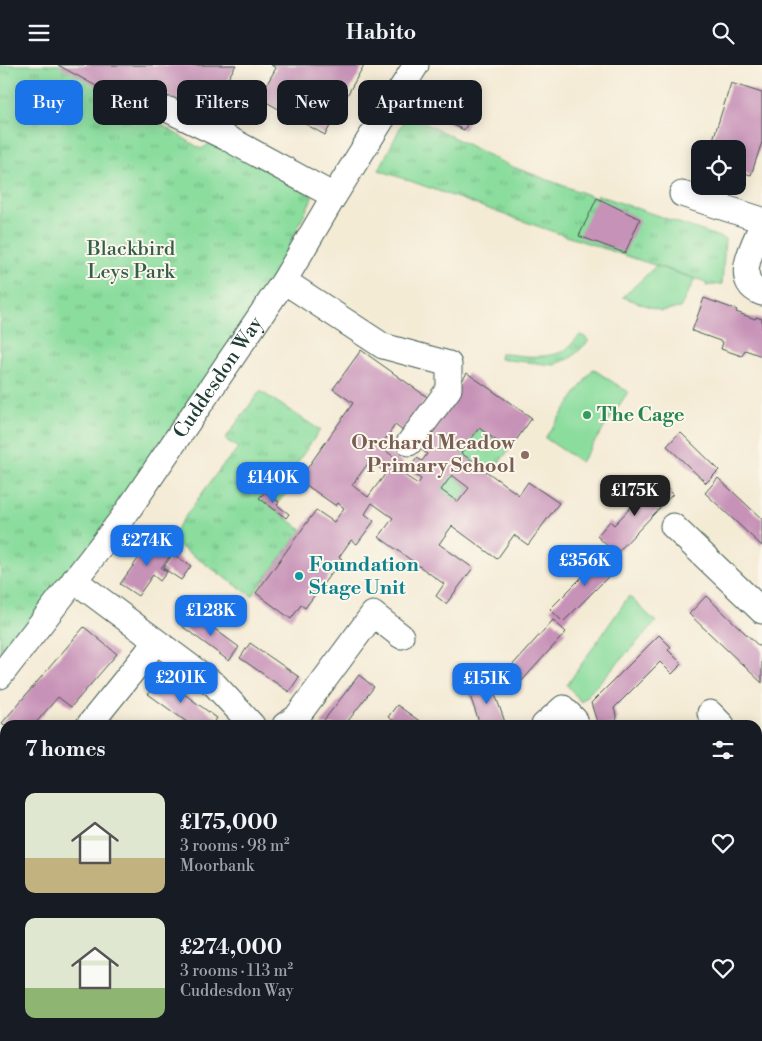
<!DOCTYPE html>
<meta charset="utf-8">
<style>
:root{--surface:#171b24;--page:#20242c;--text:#f1f3f6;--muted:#9ea1a6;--accent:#1a73e8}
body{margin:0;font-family:"Libre Bodoni",serif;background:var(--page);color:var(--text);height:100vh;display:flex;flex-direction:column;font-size:19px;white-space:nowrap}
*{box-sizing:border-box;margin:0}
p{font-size:16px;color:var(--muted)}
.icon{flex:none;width:28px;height:28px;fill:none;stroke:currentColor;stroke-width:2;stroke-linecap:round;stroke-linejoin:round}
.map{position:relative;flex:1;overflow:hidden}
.sheet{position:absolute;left:0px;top:655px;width:762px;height:321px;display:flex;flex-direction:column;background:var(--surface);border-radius:15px 15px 0 0;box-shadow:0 2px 12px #0003}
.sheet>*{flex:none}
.banner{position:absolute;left:15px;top:15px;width:500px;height:45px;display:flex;gap:10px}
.controls{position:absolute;left:691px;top:75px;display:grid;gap:10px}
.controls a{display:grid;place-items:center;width:55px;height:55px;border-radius:10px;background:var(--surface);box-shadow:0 2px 12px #0003;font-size:25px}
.price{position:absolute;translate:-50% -42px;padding:0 11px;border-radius:10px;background:var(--accent);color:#fff;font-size:16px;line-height:32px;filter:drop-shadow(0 1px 2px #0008)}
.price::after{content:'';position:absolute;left:50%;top:30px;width:15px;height:11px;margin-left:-8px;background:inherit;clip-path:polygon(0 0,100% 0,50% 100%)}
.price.on{background:#222;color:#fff}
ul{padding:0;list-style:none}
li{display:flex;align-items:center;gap:15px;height:125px;padding:0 25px}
li span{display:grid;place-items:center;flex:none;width:140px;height:100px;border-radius:10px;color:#555}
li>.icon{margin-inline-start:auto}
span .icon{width:60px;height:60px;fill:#fffc;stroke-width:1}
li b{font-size:21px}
h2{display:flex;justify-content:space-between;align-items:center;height:60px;padding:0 25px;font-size:21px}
.tag{padding:0 18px;border-radius:10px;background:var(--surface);box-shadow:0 2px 12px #0003;font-size:18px;line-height:45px}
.tag.on{background:var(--accent);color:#fff}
header{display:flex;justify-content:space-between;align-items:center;height:65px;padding:0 25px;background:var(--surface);font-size:22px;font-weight:600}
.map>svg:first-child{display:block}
</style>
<header><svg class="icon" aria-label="menu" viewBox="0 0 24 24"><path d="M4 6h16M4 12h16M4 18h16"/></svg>Habito<svg class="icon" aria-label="search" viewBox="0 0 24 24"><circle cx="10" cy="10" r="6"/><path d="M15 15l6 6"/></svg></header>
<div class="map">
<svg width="762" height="976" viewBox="0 0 762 976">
<defs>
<pattern id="park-tufts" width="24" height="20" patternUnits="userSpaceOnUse" patternTransform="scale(1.25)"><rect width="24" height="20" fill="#8bdd9e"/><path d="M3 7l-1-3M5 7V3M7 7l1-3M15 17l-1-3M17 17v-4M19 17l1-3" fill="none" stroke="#71b482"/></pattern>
</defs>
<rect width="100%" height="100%" fill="#fbf7ec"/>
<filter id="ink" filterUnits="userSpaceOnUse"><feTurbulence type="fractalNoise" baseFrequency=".02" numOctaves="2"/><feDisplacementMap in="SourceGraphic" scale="10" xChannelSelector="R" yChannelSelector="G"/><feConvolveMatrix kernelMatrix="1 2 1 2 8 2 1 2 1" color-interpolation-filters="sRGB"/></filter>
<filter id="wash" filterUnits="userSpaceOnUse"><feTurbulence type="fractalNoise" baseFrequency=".0096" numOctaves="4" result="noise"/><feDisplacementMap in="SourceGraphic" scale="20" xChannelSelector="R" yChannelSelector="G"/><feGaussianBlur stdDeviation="1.12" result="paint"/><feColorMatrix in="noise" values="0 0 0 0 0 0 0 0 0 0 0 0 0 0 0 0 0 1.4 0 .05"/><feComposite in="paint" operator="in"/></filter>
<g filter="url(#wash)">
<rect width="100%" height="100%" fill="#f4ebd5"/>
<g fill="#8bdd9e" stroke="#558d69">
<polygon points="656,201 695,214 680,243 661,246 623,232"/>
<polygon points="593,304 628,327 581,397 545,373"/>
<polygon points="452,410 469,423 458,437 441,425"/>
<polygon points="629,531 656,557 581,637 567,620"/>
</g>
<g fill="url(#park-tufts)" stroke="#558d69">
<polygon points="0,0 65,0 201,84 213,77 313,131 274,213 0,611"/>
<polygon points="407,49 508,100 596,133 598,130 725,174 722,219 706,221 706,217 557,168 379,105"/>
<path d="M580 270 585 272 589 276 571 293 554 300 500 294 501 288C518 291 545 294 562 287 568 284 575 275 580 270Z"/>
<polygon points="260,326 320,365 292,405 299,411 279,437 265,427 260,433 302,465 252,531 169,474 219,405 238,383 225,374"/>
<polygon points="479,363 509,385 490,409 461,388"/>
</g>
<g id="blocks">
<g fill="#c792b7" fill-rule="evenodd">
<polygon points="58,0 236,0 205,52 151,22 138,44"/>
<polygon points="271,0 364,0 325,70 259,33 276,3"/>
<polygon points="731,18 762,28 762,77 751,110 738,106 738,84 710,84"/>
<polygon points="451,32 475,44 464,65 440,54"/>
<polygon points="597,133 640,154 625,188 579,171"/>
<polygon points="704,233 737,245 736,247 755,254 756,252 762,254 762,291 745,285 742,291 721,284 723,277 692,266"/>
<path d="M361 285 427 332 403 366 395 360 380 382 403 398 398 406 418 419 421 414 408 405 417 393 422 396 427 389 419 383 467 308 532 353 509 385 479 363 461 388 519 430 528 417 559 438 528 480 514 470 497 494 452 461 439 479 473 503 446 539 436 531 444 519 379 472 393 453 372 438 365 449 374 456 357 479 351 475 339 492 342 494 305 543 301 540 291 554 256 528 316 445 334 457 344 443 338 438 336 441 299 415 353 338 333 324ZM370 396 386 408 368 432 352 420ZM452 410 469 423 458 437 441 425Z"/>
<polygon points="680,367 719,405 706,418 667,381"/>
<polygon points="718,413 762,454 762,481 705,428"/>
<polygon points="658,414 673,429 616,489 597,471 610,456 614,460"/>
<polygon points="265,427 279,437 277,440 289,449 286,453 259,433"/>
<polygon points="153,473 173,487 161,503 167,507 160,516 153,510 138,531 120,519"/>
<polygon points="607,487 620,500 563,557 550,544"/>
<polygon points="173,489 191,501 181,515 163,503"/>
<polygon points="706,531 762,584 762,618 689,549"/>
<polygon points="193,548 239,582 229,596 183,562"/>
<polygon points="553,555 566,567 512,627 499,615"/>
<polygon points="84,562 117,589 71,642 58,632 34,660 4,660 2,658"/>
<polygon points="659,570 671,582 668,585 682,599 672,609 660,597 614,643 617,654 611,660 598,660 591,638"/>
<polygon points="250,578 299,612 289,627 240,593"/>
<polygon points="359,610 374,622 345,660 323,660 321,659"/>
<polygon points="161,612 217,653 212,660 191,660 148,629"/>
<polygon points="497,616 500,624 494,626 506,660 480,660 468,625"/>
<polygon points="397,640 425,660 400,660 388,652"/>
<polygon points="762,673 762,690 758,685 758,677"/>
<polygon points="0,703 5,707 5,739 0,735"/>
<polygon points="762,759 762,784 758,788 758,763"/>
<polygon points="0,829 5,833 5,880 0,877"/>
<polygon points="762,880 762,908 758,911 758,883"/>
<polygon points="762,948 762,976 761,976 758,969 758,951"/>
<polygon points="50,971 76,971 77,976 51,976"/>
<polygon points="470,971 484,971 486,976 459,976"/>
<polygon points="493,971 511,971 502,976 495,976"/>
<polygon points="644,971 656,971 659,976 635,976"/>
</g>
</g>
</g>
<g filter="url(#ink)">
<use href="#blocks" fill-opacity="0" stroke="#3f574c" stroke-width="1"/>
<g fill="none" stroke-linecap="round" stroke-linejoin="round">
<g stroke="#3f574c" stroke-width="27">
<g id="minor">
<polyline points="169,45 227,73 334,131"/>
<polyline points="682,129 762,155"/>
<path d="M762 160C754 180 731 217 762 228"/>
<polyline points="284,216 383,281 449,299 449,324 409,378"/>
<polyline points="673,461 762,546"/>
<polyline points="74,515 215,620 252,660"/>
<path id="s1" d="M0 611 122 454 284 216 334 131 416 0"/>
<polyline points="710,648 722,660"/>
<polyline points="89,660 156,577"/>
<polyline points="285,660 296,653 373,549 401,571"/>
<polyline points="544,660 563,643 575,655 576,660"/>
<polyline points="758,695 762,700"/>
<polyline points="758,852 762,848"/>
<polyline points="0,946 5,960"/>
<polyline points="374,971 375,976"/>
<polyline points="695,971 697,976"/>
<polyline points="174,976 189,972"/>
<polyline points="569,976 577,971"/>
</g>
</g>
<use href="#minor" stroke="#fff" stroke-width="25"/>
</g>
</g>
<circle fill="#2e9e5b" stroke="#fbf7ec" stroke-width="2" cx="587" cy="350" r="5"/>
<circle fill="#8d6e63" stroke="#fbf7ec" stroke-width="2" cx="525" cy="390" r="5"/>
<circle fill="#0f9aa8" stroke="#fbf7ec" stroke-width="2" cx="299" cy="511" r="5"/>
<g text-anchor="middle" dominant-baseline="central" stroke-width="4" stroke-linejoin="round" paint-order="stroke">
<g font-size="20" fill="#355d49" stroke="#fbf7ec">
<text x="131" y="184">Blackbird<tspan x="131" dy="23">Leys Park</tspan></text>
</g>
<g font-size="20" fill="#1f3d34" stroke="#fbf7ec">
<text stroke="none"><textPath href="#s1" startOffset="370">Cuddesdon Way</textPath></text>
</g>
<g font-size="20" font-weight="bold" fill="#27864d" stroke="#fbf7ec" text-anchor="start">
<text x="597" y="350">The Cage</text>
</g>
<g font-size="20" font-weight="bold" fill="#785e54" stroke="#fbf7ec" text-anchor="end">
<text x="515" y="378">Orchard Meadow<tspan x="515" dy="23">Primary School</tspan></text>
</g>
<g font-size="20" font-weight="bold" fill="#0d838f" stroke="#fbf7ec" text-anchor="start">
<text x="309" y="500">Foundation<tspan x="309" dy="23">Stage Unit</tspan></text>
</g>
</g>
</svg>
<div class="controls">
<a><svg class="icon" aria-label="locate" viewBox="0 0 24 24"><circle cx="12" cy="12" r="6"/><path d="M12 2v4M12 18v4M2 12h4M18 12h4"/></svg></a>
</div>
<b class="price" style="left:273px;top:439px">£140K</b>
<b class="price on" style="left:635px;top:452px">£175K</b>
<b class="price" style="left:147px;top:502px">£274K</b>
<b class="price" style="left:585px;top:522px">£356K</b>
<b class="price" style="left:211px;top:572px">£128K</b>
<b class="price" style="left:181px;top:639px">£201K</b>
<b class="price" style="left:487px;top:640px">£151K</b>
<div class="banner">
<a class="tag on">Buy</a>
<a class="tag">Rent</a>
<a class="tag">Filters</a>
<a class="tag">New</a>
<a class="tag">Apartment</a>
</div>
<section class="sheet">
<h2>7 homes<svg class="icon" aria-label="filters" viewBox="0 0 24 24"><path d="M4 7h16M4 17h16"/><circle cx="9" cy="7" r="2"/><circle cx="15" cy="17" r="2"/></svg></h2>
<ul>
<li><span style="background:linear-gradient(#dfe7d0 65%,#c2b280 0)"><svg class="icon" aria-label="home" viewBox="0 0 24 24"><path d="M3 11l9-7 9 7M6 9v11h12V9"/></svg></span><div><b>£175,000</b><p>3 rooms · 98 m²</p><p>Moorbank</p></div><svg class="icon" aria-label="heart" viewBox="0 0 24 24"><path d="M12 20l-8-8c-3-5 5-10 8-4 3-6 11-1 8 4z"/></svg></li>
<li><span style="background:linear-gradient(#dfe7d0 70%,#8fb573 0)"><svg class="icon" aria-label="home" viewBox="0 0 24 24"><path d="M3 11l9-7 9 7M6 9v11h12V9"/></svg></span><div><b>£274,000</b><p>3 rooms · 113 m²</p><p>Cuddesdon Way</p></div><svg class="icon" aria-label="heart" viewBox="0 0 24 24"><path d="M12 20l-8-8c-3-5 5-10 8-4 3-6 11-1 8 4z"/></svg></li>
</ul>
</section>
</div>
